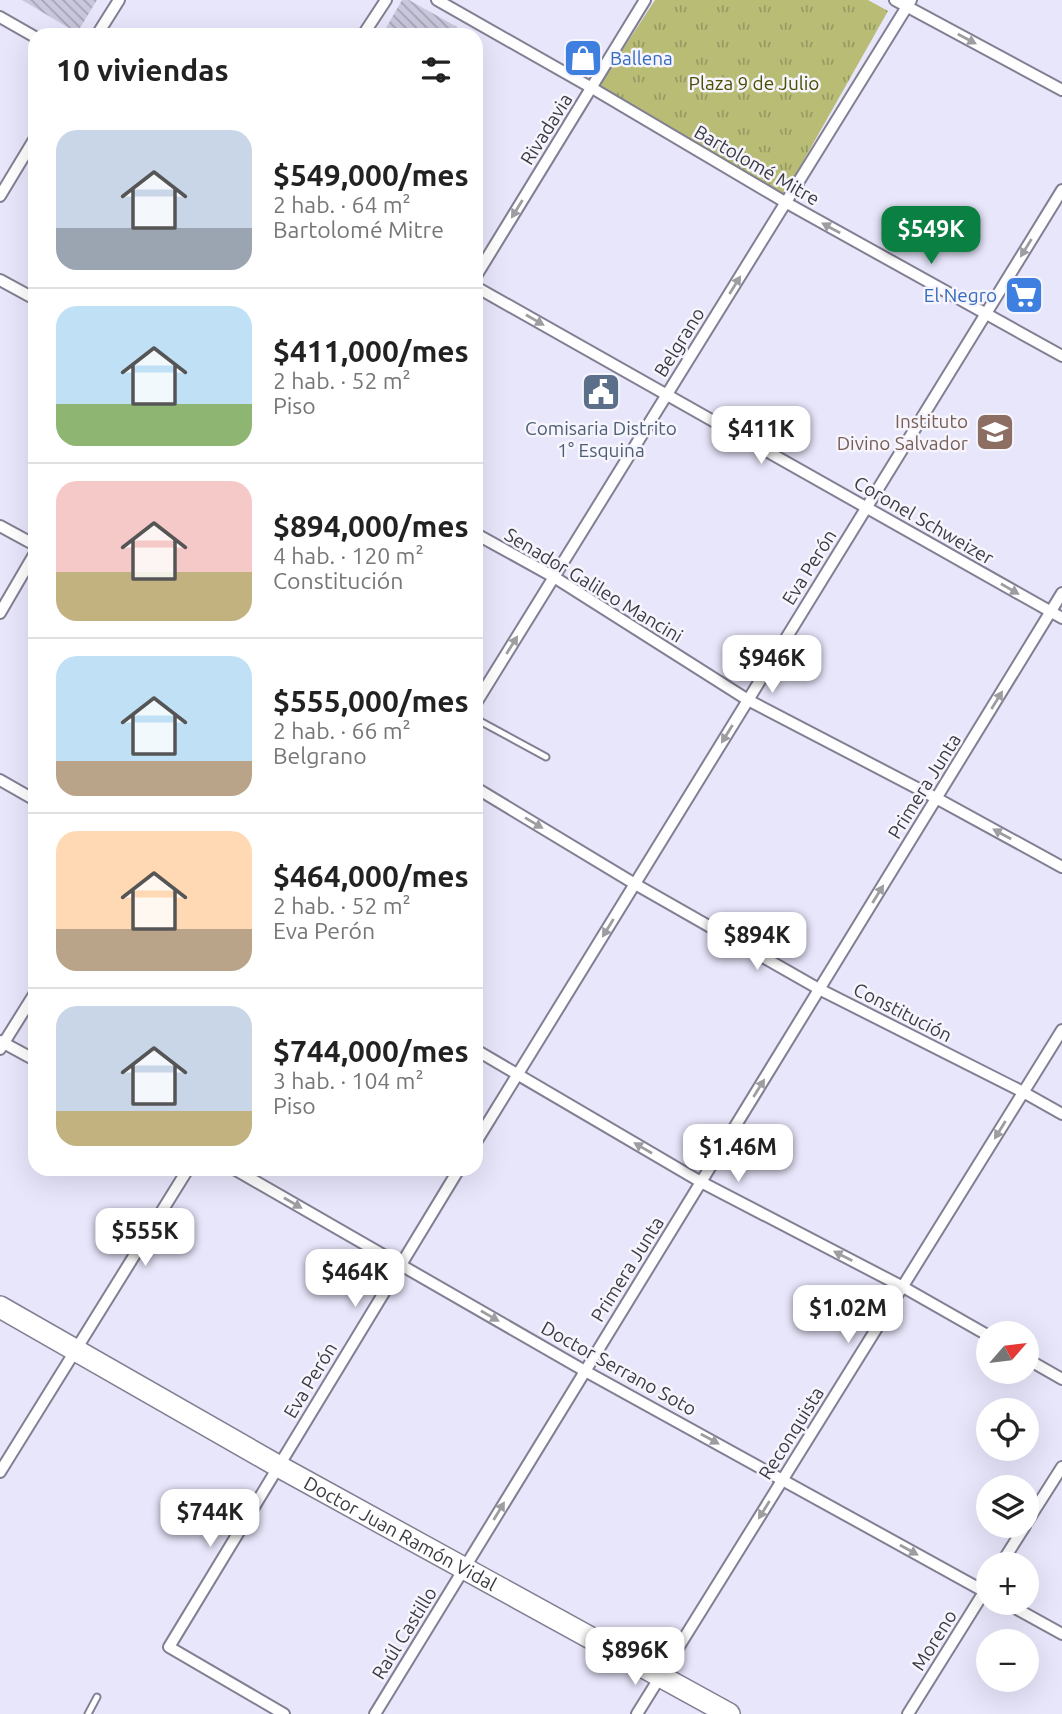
<!DOCTYPE html>
<html lang="es">
<meta charset="utf-8">
<style>
:root{--surface:#fff;--page:#f6f6f6;--text:#222;--muted:#767676;--line:#e0e0e0;--accent:#0b8043}
body{margin:0;font-family:Ubuntu,sans-serif;background:var(--page);color:var(--text);height:100vh;display:flex;flex-direction:column;font-size:26px;white-space:nowrap}
*{box-sizing:border-box;margin:0}
p{font-size:23px;color:var(--muted)}
.icon{flex:none;width:38px;height:38px;fill:none;stroke:currentColor;stroke-width:2;stroke-linecap:round;stroke-linejoin:round}
.map{position:relative;flex:1;overflow:hidden}
.sheet{position:absolute;left:28px;top:28px;width:455px;height:1148px;display:flex;flex-direction:column;background:var(--surface);border-radius:21px;box-shadow:0 7px 28px #0002}
.sheet>*{flex:none}
.needle{width:46px;rotate:62deg}
.buttons{position:absolute;left:976px;top:1321px;display:grid;gap:14px}
.buttons a{display:grid;place-items:center;width:63px;height:63px;border-radius:50%;background:var(--surface);box-shadow:0 7px 28px #0002;font-size:35px}
.price{position:absolute;translate:-50% -60px;padding:0 16px;border-radius:14px;background:#fff;color:#222;font-size:23px;line-height:46px;filter:drop-shadow(0 2px 4px #0008)}
.price::after{content:'';position:absolute;left:50%;top:42px;width:21px;height:16px;margin-left:-10px;background:inherit;clip-path:polygon(0 0,100% 0,50% 100%)}
.price.selected{background:var(--accent);color:#fff}
ul{padding:0;list-style:none}
li{display:flex;align-items:center;gap:21px;height:175px;padding:0 28px}
li+li{border-top:2px solid var(--line)}
li span{display:grid;place-items:center;flex:none;width:196px;height:140px;border-radius:21px;color:#555}
li>.icon{margin-inline-start:auto}
span .icon{width:84px;height:84px;fill:#fffc;stroke-width:1}
li b{font-size:30px}
h2{display:flex;justify-content:space-between;align-items:center;height:84px;padding:0 28px;font-size:30px}
.map>svg:first-child{display:block}
</style>
<div class="map">
<svg width="1062" height="1714" viewBox="0 0 1062 1714">
<defs>
<pattern id="grass-tufts" width="24" height="20" patternUnits="userSpaceOnUse" patternTransform="scale(1.75)"><rect width="24" height="20" fill="#b8bc75"/><path d="M3 7l-1-3M5 7V3M7 7l1-3M15 17l-1-3M17 17v-4M19 17l1-3" fill="none" stroke="#979a62"/></pattern>
<pattern id="building-back-hatch" width="6" height="6" patternUnits="userSpaceOnUse" patternTransform="scale(1.75)"><rect width="6" height="6" fill="#cac8dd"/><path d="M-1 5l2 2M0 0l6 6M5-1l2 2" fill="none" stroke="#a5a4b5"/></pattern>
</defs>
<rect width="100%" height="100%" fill="#e8e6fb"/>
<polygon fill="url(#grass-tufts)" points="655,0 868,0 888,11 784,195 599,86"/>
<g fill="url(#building-back-hatch)">
<polygon points="22,0 97,0 77,33"/>
<polygon points="402,0 409,0 457,27 453,35 382,35"/>
</g>
<g fill="none" stroke-linecap="round" stroke-linejoin="round">
<g stroke="#827f93" stroke-width="9">
<g id="lane">
<polyline points="476,719 546,757"/>
<polyline points="88,1714 97,1697"/>
</g>
</g>
<g stroke="#827f93" stroke-width="14">
<g id="street">
<polyline points="437,0 592,88 785,202 1062,356"/>
<polyline points="895,0 1062,90"/>
<polyline points="0,17 35,37"/>
<polyline points="97,35 119,0"/>
<polyline points="363,35 386,0"/>
<polyline points="0,196 35,138"/>
<polyline points="476,276 645,0"/>
<polyline points="0,280 35,299"/>
<polyline points="476,287 1062,618"/>
<polyline points="0,526 35,545"/>
<polyline points="476,534 554,577 748,700 936,798 1062,867"/>
<polyline points="0,613 35,553"/>
<polyline points="476,703 911,0"/>
<polyline points="0,780 35,800"/>
<polyline points="476,788 635,884 819,989 1023,1092 1062,1114"/>
<polyline points="0,1041 35,1060"/>
<polyline points="0,1049 35,993"/>
<polyline points="476,1050 701,1182 903,1287 989,1336"/>
<polyline points="476,1142 1062,190"/>
<polyline points="234,1169 585,1371 989,1594"/>
<polyline points="1027,1359 1062,1379"/>
<polyline points="0,1472 188,1169"/>
<polyline points="1027,1522 1062,1467"/>
<polyline points="1001,1564 1025,1526"/>
<polyline points="1006,1603 1062,1634"/>
<polyline points="284,1714 169,1647 459,1169"/>
<polyline points="375,1714 1062,593"/>
<polyline points="637,1714 1062,1030"/>
<polyline points="908,1714 989,1584"/>
</g>
</g>
<g stroke="#827f93" stroke-width="24">
<g id="highway">
<path id="s1" d="M0 1307 278 1466 729 1714"/>
</g>
</g>
<use href="#lane" stroke="#fff" stroke-width="5"/>
<use href="#street" stroke="#fff" stroke-width="10"/>
<use href="#highway" stroke="#fff" stroke-width="21"/>
</g>
<defs><path id="oneway-solid" d="M-6-.8H1V-3.2L6.5 0L1 3.2V.8H-6Z" transform="scale(1.75)"/></defs>
<g fill="#9e9da1">
<use href="#oneway-solid" transform="translate(967 39) rotate(28)"/>
<use href="#oneway-solid" transform="translate(517 209) rotate(122)"/>
<use href="#oneway-solid" transform="translate(831 228) rotate(-151)"/>
<use href="#oneway-solid" transform="translate(1026 248) rotate(122)"/>
<use href="#oneway-solid" transform="translate(735 285) rotate(-58)"/>
<use href="#oneway-solid" transform="translate(535 320) rotate(30)"/>
<use href="#oneway-solid" transform="translate(1010 589) rotate(30)"/>
<use href="#oneway-solid" transform="translate(512 645) rotate(-58)"/>
<use href="#oneway-solid" transform="translate(997 700) rotate(-58)"/>
<use href="#oneway-solid" transform="translate(727 734) rotate(122)"/>
<use href="#oneway-solid" transform="translate(534 823) rotate(31)"/>
<use href="#oneway-solid" transform="translate(1002 834) rotate(-151)"/>
<use href="#oneway-solid" transform="translate(878 894) rotate(-58)"/>
<use href="#oneway-solid" transform="translate(608 928) rotate(122)"/>
<use href="#oneway-solid" transform="translate(759 1088) rotate(-58)"/>
<use href="#oneway-solid" transform="translate(1000 1130) rotate(122)"/>
<use href="#oneway-solid" transform="translate(643 1148) rotate(-150)"/>
<use href="#oneway-solid" transform="translate(293 1203) rotate(30)"/>
<use href="#oneway-solid" transform="translate(843 1256) rotate(-153)"/>
<use href="#oneway-solid" transform="translate(490 1316) rotate(30)"/>
<use href="#oneway-solid" transform="translate(710 1439) rotate(29)"/>
<use href="#oneway-solid" transform="translate(764 1510) rotate(122)"/>
<use href="#oneway-solid" transform="translate(499 1511) rotate(-59)"/>
<use href="#oneway-solid" transform="translate(909 1550) rotate(29)"/>
</g>
<defs>
<g id="shop-square" transform="scale(2.0125)"><rect x="-9" y="-9" width="18" height="18" rx="4" fill="#3f7fe0" stroke="#f6f5fd"/><path d="M-5-2.5h2.3a2.7 3.5 0 0 1 5.4 0H5L5.5 6h-11ZM-1.5-2.5h3a1.5 2.3 0 0 0-3 0Z" fill="#fff"/></g>
<g id="supermarket-square" transform="scale(2.0125)"><rect x="-9" y="-9" width="18" height="18" rx="4" fill="#3f7fe0" stroke="#f6f5fd"/><path d="M-6-5.5h2.5l.6 2H6L4.5 2H-2.5L-4.4-4H-6ZM-1.5 3.2a1.3 1.3 0 1 0 .1 0ZM3 3.2a1.3 1.3 0 1 0 .1 0Z" fill="#fff"/></g>
<g id="civic-square" transform="scale(2.0125)"><rect x="-9" y="-9" width="18" height="18" rx="4" fill="#5c6f8a" stroke="#f6f5fd"/><path d="M-.6-6.5H3V-4.5H.6V-3L4-1V1h2V6H-6V1h2V-1L-.6-3ZM-1.2 2.5V6h2.4V2.5Z" fill="#fff"/></g>
<g id="school-square" transform="scale(2.0125)"><rect x="-9" y="-9" width="18" height="18" rx="4" fill="#8d6e63" stroke="#f6f5fd"/><path d="M0-5L7-2L0 1L-7-2ZM-4 1L0 2.5L4 1V4Q0 6-4 4Z" fill="#fff"/></g>
</defs>
<g fill-rule="evenodd">
<use href="#shop-square" x="583" y="58"/>
<use href="#supermarket-square" x="1024" y="295"/>
<use href="#civic-square" x="601" y="392"/>
<use href="#school-square" x="995" y="432"/>
</g>
<g text-anchor="middle" dominant-baseline="central" stroke-width="5" stroke-linejoin="round" paint-order="stroke">
<g font-size="19" fill="#366cbe" stroke="#f6f5fd" text-anchor="start">
<text x="610" y="58">Ballena</text>
<text x="997" y="295" text-anchor="end">El Negro</text>
</g>
<g font-size="19" fill="#4b4d00" stroke="#f6f5fd">
<text x="754" y="83">Plaza 9 de Julio</text>
</g>
<g font-size="19" fill="#3c3b43" stroke="#f6f5fd">
<text transform="translate(546 129) rotate(-58)">Rivadavia</text>
<text transform="translate(757 165) rotate(30)">Bartolomé Mitre</text>
<text transform="translate(679 342) rotate(-58)">Belgrano</text>
<text transform="translate(924 520) rotate(30)">Coronel Schweizer</text>
<text transform="translate(809 567) rotate(-58)">Eva Perón</text>
<text transform="translate(594 585) rotate(31)">Senador Galileo Mancini</text>
<text transform="translate(924 786) rotate(-58)">Primera Junta</text>
<text transform="translate(903 1012) rotate(27)">Constitución</text>
<text transform="translate(627 1269) rotate(-58)">Primera Junta</text>
<text transform="translate(619 1368) rotate(29)">Doctor Serrano Soto</text>
<text transform="translate(310 1380) rotate(-59)">Eva Perón</text>
<text transform="translate(791 1433) rotate(-58)">Reconquista</text>
<text stroke="none"><textPath href="#s1" startOffset="460">Doctor Juan Ramón Vidal</textPath></text>
<text transform="translate(404 1633) rotate(-58)">Raúl Castillo</text>
<text transform="translate(934 1640) rotate(-58)">Moreno</text>
</g>
<g font-size="19" fill="#785e54" stroke="#f6f5fd" text-anchor="end">
<text x="968" y="421">Instituto<tspan x="968" dy="22">Divino Salvador</tspan></text>
</g>
<g font-size="19" fill="#4e5e75" stroke="#f6f5fd">
<text x="601" y="428">Comisaria Distrito<tspan x="601" dy="22">1° Esquina</tspan></text>
</g>
</g>
</svg>
<div class="buttons">
<a><svg class="needle" viewBox="-14 -14 28 28"><path d="M0-13l5 13h-10z" fill="#e53935"/><path d="M0 13l5-13h-10z" fill="#767676"/></svg></a>
<a><svg class="icon" aria-label="locate" viewBox="0 0 24 24"><circle cx="12" cy="12" r="6"/><path d="M12 2v4M12 18v4M2 12h4M18 12h4"/></svg></a>
<a><svg class="icon" aria-label="layers" viewBox="0 0 24 24"><path d="M12 4l9 5-9 5-9-5zM3 14l9 5 9-5"/></svg></a>
<a>+</a>
<a>−</a>
</div>
<b class="price selected" style="left:931px;top:266px">$549K</b>
<b class="price" style="left:761px;top:466px">$411K</b>
<b class="price" style="left:772px;top:695px">$946K</b>
<b class="price" style="left:757px;top:972px">$894K</b>
<b class="price" style="left:738px;top:1184px">$1.46M</b>
<b class="price" style="left:145px;top:1268px">$555K</b>
<b class="price" style="left:355px;top:1309px">$464K</b>
<b class="price" style="left:848px;top:1345px">$1.02M</b>
<b class="price" style="left:210px;top:1549px">$744K</b>
<b class="price" style="left:635px;top:1687px">$896K</b>
<section class="sheet">
<h2>10 viviendas<svg class="icon" aria-label="filters" viewBox="0 0 24 24"><path d="M4 7h16M4 17h16"/><circle cx="9" cy="7" r="2"/><circle cx="15" cy="17" r="2"/></svg></h2>
<ul>
<li><span style="background:linear-gradient(#c9d6e8 70%,#9aa5b1 0)"><svg class="icon" aria-label="home" viewBox="0 0 24 24"><path d="M3 11l9-7 9 7M6 9v11h12V9"/></svg></span><div><b>$549,000/mes</b><p>2 hab. · 64 m²</p><p>Bartolomé Mitre</p></div></li>
<li><span style="background:linear-gradient(#bfe0f5 70%,#8fb573 0)"><svg class="icon" aria-label="home" viewBox="0 0 24 24"><path d="M3 11l9-7 9 7M6 9v11h12V9"/></svg></span><div><b>$411,000/mes</b><p>2 hab. · 52 m²</p><p>Piso</p></div></li>
<li><span style="background:linear-gradient(#f6c9c9 65%,#c2b280 0)"><svg class="icon" aria-label="home" viewBox="0 0 24 24"><path d="M3 11l9-7 9 7M6 9v11h12V9"/></svg></span><div><b>$894,000/mes</b><p>4 hab. · 120 m²</p><p>Constitución</p></div></li>
<li><span style="background:linear-gradient(#bfe0f5 75%,#b9a48a 0)"><svg class="icon" aria-label="home" viewBox="0 0 24 24"><path d="M3 11l9-7 9 7M6 9v11h12V9"/></svg></span><div><b>$555,000/mes</b><p>2 hab. · 66 m²</p><p>Belgrano</p></div></li>
<li><span style="background:linear-gradient(#ffd9b3 70%,#b9a48a 0)"><svg class="icon" aria-label="home" viewBox="0 0 24 24"><path d="M3 11l9-7 9 7M6 9v11h12V9"/></svg></span><div><b>$464,000/mes</b><p>2 hab. · 52 m²</p><p>Eva Perón</p></div></li>
<li><span style="background:linear-gradient(#c9d6e8 75%,#c2b280 0)"><svg class="icon" aria-label="home" viewBox="0 0 24 24"><path d="M3 11l9-7 9 7M6 9v11h12V9"/></svg></span><div><b>$744,000/mes</b><p>3 hab. · 104 m²</p><p>Piso</p></div></li>
</ul>
</section>
</div>
